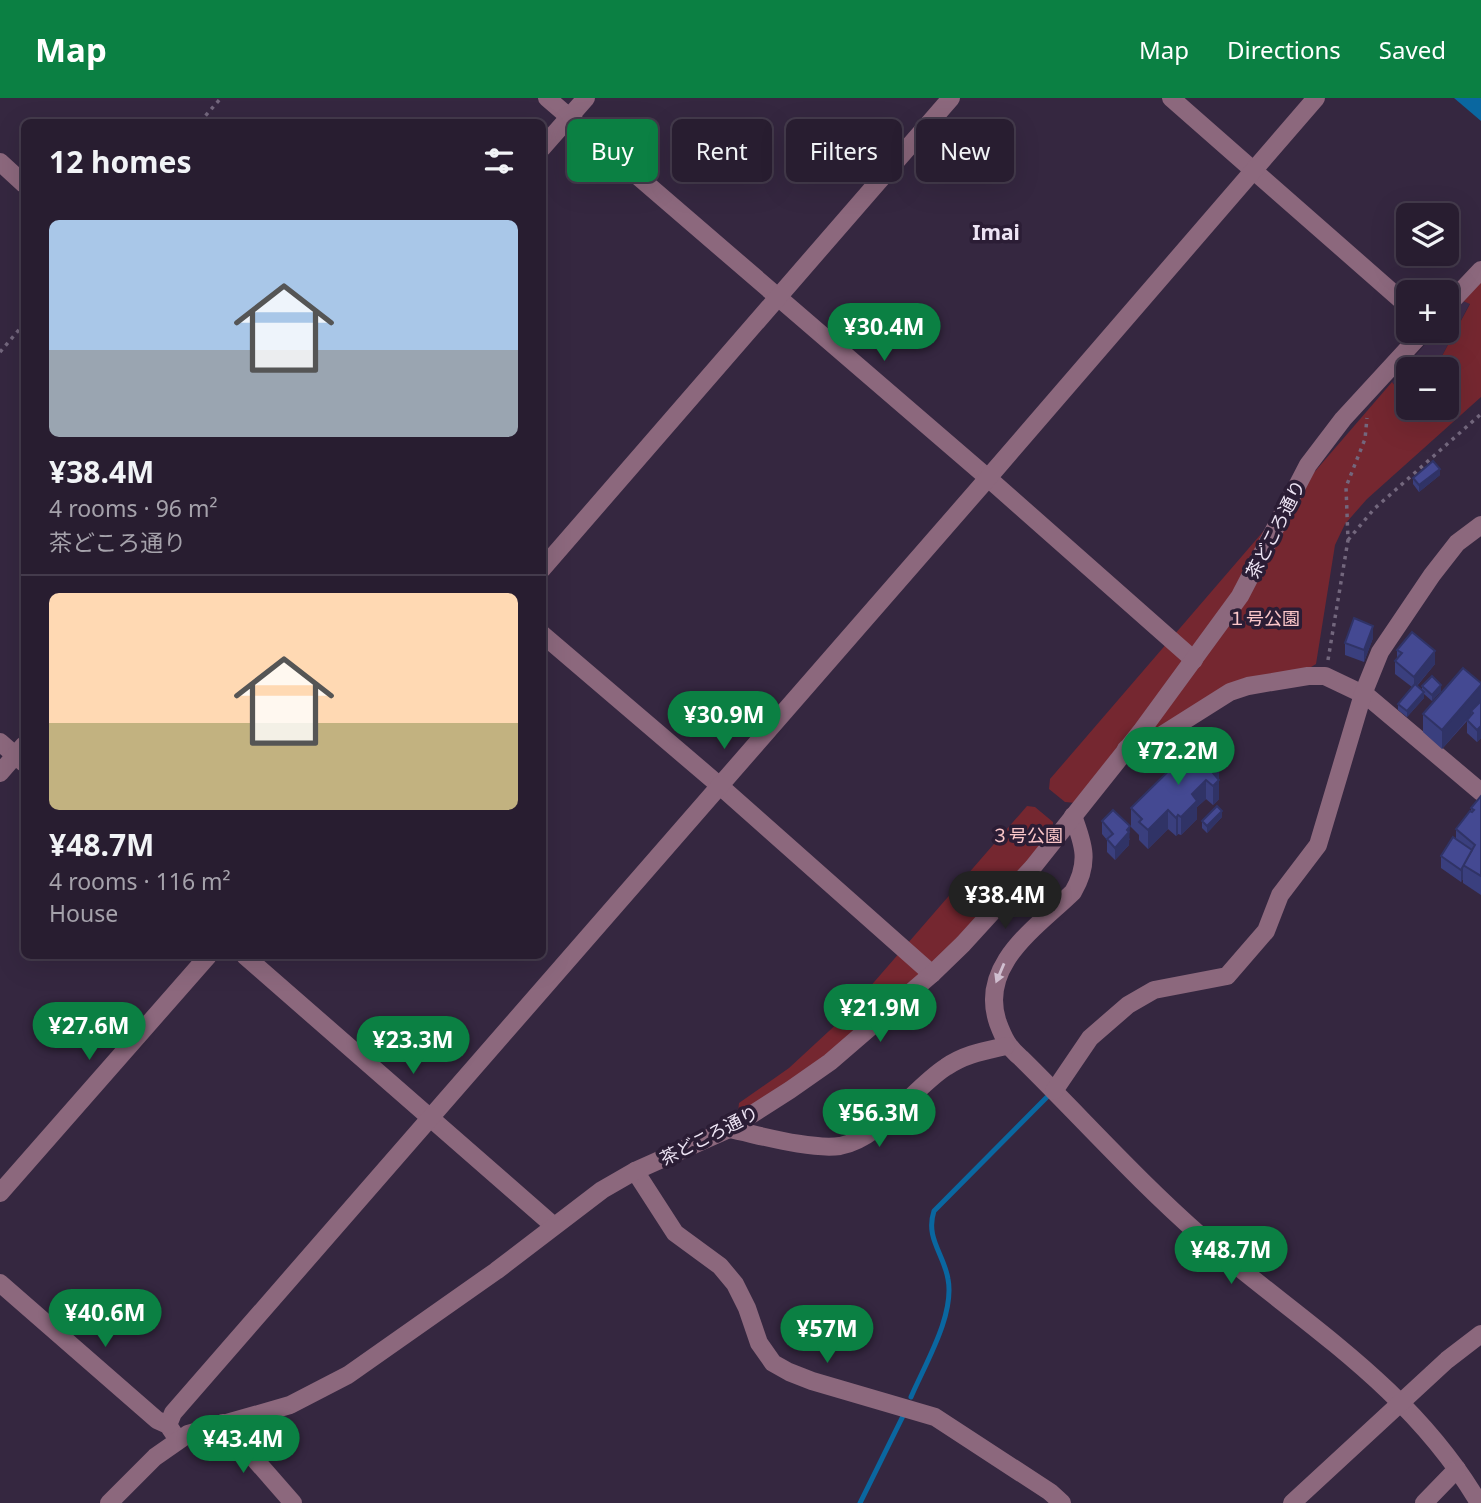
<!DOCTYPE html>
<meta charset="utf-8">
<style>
:root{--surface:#281d30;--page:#342a3c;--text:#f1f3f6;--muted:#a5a2ab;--line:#443b4c;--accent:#0b8043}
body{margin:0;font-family:"Noto Sans","Noto Sans JP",sans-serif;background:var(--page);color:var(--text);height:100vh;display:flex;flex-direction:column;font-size:26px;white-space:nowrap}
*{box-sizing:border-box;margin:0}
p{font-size:23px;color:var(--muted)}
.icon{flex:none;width:38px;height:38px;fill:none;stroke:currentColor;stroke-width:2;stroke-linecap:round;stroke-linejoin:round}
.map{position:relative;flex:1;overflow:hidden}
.sheet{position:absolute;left:21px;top:21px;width:525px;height:840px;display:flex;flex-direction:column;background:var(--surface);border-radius:10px;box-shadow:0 7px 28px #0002,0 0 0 2px var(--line)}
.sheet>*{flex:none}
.top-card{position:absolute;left:567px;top:21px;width:665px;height:63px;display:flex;gap:14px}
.fabs{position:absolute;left:1396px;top:105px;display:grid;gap:14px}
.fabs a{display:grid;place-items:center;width:63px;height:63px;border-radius:10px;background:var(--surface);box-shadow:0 7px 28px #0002,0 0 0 2px var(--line);font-size:35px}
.price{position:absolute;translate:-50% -60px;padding:0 16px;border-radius:24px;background:var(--accent);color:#fff;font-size:23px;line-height:46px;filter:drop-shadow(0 2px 4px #0008)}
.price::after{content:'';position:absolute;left:50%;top:42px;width:21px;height:16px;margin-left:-10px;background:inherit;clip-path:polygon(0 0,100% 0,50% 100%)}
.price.on{background:#222;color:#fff}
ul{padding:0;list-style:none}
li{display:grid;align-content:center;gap:14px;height:371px;padding:0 28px}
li+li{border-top:2px solid var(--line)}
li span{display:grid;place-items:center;height:217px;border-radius:10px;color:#555}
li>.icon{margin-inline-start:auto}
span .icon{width:126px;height:126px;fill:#fffc;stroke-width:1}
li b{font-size:30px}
h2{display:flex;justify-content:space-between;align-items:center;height:84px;padding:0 28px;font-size:30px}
.pill{padding:0 24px;border-radius:10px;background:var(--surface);box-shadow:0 7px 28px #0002,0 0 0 2px var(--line);font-size:24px;line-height:63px}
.pill.on{background:var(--accent);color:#fff}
header{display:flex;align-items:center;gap:42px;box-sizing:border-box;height:98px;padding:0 35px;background:var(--accent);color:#fff}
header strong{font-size:33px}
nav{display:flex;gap:38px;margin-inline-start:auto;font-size:24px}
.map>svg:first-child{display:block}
</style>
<header>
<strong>Map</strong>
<nav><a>Map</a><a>Directions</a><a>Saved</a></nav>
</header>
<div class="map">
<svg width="1481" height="1405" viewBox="0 0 1481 1405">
<rect width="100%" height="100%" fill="#352740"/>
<polygon fill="#3f2d4c" points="1463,203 1470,205 1435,271 1409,271 1409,305 1392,284 1437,233 1447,233 1447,221"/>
<g fill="#752730">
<polygon points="1481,182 1481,299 1367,401 1345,426 1335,447 1316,566 1306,572 1242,581 1112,661 1076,705 1065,704 1049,691 1050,681 1392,284 1409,305 1409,310 1447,310 1447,271 1435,271 1470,206 1463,203"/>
<polygon points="1027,708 1035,709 1053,724 1053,736 964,839 839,951 746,1015 738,1014 739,1005 789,970 842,921"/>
</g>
<polygon fill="#0a67a0" points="1454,0 1481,0 1481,23"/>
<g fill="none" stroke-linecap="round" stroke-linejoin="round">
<g stroke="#0a67a0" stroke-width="5">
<path d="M911 1299C925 1266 955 1217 948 1181 944 1156 925 1140 934 1113L1047 999"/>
<polyline points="860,1405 903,1318"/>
</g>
<g stroke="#73677d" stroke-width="3.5" stroke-dasharray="3.5 5" stroke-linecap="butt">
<polyline points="200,24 221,0"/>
<polyline points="0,254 24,226"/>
<polyline points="1348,442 1374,411 1481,316"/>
<polyline points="1328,562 1348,442 1346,389 1365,341 1367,320"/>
</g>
<g stroke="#8c687d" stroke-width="18">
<polyline points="547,0 988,380 1194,562"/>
<polyline points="1171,0 1409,209"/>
<polyline points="542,50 586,0"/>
<polyline points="0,64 24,86"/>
<polyline points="1447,208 1481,172"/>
<polyline points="542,471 951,0"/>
<polyline points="542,536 720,688 932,876"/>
<polyline points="0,644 24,665"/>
<polyline points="1126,651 1146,647 1230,594 1248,588 1308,578 1325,578 1367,598 1481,694"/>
<polyline points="0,675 24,647"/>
<path d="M1073 718C1084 747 1090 765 1073 794 1036 830 978 867 998 925 1004 941 1008 949 1021 960 1081 1019 1138 1083 1202 1139 1302 1225 1410 1288 1479 1405"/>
<polyline points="245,858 554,1128"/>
<polyline points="1054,993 1090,940 1128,907 1154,892 1227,878 1266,833 1280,797 1318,747 1363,596 1380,554 1432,477 1457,445 1481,427"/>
<path d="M729 1031C759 1037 810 1052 840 1048 880 1041 913 990 946 969 965 956 984 953 1006 948"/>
<polyline points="635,1073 675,1135 720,1168 735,1186 747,1210 759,1245 773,1265 789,1274 812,1283 935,1319 1050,1394 1062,1405"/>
<polyline points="0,1095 208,858"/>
<polyline points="0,1185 157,1322 168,1327 174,1336"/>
<polyline points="223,1325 293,1405"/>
<polyline points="168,1327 173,1315 988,380 1316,0"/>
<polyline points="109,1405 155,1359 188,1336 290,1307 348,1277 496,1173 602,1092 635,1073 729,1031 790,992 830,964 932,876 963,846 1033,769 1142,632 1240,498 1308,367 1343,321 1424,233"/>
<polyline points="1292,1405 1447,1262 1481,1236"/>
<polyline points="1424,1405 1457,1371"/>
</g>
</g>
<g fill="#3a3f7e">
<polygon points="1440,377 1419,394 1413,386 1413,380"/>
<polygon points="1373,540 1364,564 1345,557 1345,545"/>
<polygon points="1397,552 1435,566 1417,588 1422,593 1422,588 1441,593 1432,603 1424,596 1424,600 1407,619 1398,612 1398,606 1412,589 1395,576 1395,563 1397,560"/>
<polygon points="1481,585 1481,640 1477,644 1467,635 1467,623 1442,651 1423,634 1423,616"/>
<polygon points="1207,656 1219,663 1219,701 1213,707 1206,701 1197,709 1197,721 1181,737 1178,736 1176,738 1168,731 1148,751 1139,742 1139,737 1131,729 1131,710"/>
<polygon points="1481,698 1481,797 1463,785 1463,781 1461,784 1441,770 1441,758 1456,741 1456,731 1471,713 1471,710"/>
<polygon points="1222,719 1207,735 1202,730 1202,723"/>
<polygon points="1102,723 1130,741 1129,742 1129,747 1115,762 1107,754 1107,742 1102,736"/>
</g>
<g fill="#303366">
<polygon points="1440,371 1440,377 1419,394 1419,387"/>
<polygon points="1373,528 1373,540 1364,564 1364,552"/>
<polygon points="1435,553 1435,566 1414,591 1414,579"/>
<polygon points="1441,587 1441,593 1432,603 1432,597"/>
<polygon points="1481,587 1481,606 1471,613 1471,617 1442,651 1442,632"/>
<polygon points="1424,594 1424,600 1407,619 1407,613"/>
<polygon points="1481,628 1481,640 1477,644 1477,632"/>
<polygon points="1219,663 1219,701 1213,707 1213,675 1217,665"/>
<polygon points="1206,682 1206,701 1197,709 1197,721 1181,737 1181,719 1192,696"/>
<polygon points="1168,712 1168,731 1148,751 1148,732"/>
<polygon points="1222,713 1222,719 1207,735 1207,728"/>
<polygon points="1178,717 1178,736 1176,738 1176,720"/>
<polygon points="1130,728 1129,747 1115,762 1115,750 1127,732"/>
<polygon points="1463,769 1463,781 1461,784 1461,772"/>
</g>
<g fill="#444992" stroke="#303366" stroke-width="2">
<polygon points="1433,363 1440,371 1419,387 1413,380"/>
<polygon points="1354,520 1373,528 1364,552 1345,545"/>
<polygon points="1412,534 1435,553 1414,579 1395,563 1402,555 1397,552"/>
<polygon points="1463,570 1481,585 1481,587 1442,632 1423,616"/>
<polygon points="1432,578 1441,587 1432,597 1422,588"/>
<polygon points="1415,586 1424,594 1407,613 1398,606"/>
<polygon points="1481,603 1481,628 1477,632 1467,622 1473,615 1471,613"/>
<polygon points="1197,645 1207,656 1211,653 1219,663 1217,665 1219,669 1213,675 1219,682 1213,688 1206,682 1192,696 1197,703 1181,719 1178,717 1176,720 1168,712 1148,732 1139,724 1142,721 1131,710"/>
<polygon points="1481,698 1481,778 1463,767 1475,747 1456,731 1470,713 1472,714 1474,712 1471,710"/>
<polygon points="1217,708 1222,713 1207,728 1202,723"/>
<polygon points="1113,712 1130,728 1127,732 1129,734 1115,750 1107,741 1113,736 1102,723"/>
<polygon points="1453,739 1472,752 1461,772 1441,758"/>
</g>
<defs><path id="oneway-solid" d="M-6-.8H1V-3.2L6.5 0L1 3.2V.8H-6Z" transform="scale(1.75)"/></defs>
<use fill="#d0bfd0" href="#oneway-solid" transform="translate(1000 875) rotate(113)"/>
<g text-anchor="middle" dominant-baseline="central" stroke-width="7" stroke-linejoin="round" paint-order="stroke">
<g font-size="18" fill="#ede4f4" stroke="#2b1d35">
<text transform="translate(1275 431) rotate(-63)">茶どころ通り</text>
<text transform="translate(709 1037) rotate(-27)">茶どころ通り</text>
</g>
<g font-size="18" fill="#fcc7c9" stroke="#2b1d35">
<text x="1264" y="520">１号公園</text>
<text x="1027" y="737">３号公園</text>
</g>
<g font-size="21" font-weight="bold" fill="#ede4f4" stroke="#2b1d35">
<text x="996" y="134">Imai</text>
</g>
</g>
</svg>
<div class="fabs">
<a><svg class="icon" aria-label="layers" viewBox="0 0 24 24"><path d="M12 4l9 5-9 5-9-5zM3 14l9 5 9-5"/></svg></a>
<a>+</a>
<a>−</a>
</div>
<b class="price" style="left:884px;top:265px">¥30.4M</b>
<b class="price" style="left:724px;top:653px">¥30.9M</b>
<b class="price" style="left:1178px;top:689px">¥72.2M</b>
<b class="price on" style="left:1005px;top:833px">¥38.4M</b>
<b class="price" style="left:880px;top:946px">¥21.9M</b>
<b class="price" style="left:89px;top:964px">¥27.6M</b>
<b class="price" style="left:413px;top:978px">¥23.3M</b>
<b class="price" style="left:879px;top:1051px">¥56.3M</b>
<b class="price" style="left:1231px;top:1188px">¥48.7M</b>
<b class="price" style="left:105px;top:1251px">¥40.6M</b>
<b class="price" style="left:827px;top:1267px">¥57M</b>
<b class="price" style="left:243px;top:1377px">¥43.4M</b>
<div class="top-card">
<a class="pill on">Buy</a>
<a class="pill">Rent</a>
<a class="pill">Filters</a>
<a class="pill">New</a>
</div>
<section class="sheet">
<h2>12 homes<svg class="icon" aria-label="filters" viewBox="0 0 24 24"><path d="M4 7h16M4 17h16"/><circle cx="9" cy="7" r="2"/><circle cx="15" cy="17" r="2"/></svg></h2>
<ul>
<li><span style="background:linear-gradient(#a9c7e8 60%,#9aa5b1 0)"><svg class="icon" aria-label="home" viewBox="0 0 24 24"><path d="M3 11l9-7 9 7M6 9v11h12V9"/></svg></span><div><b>¥38.4M</b><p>4 rooms · 96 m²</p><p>茶どころ通り</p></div></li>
<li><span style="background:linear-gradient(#ffd9b3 60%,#c2b280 0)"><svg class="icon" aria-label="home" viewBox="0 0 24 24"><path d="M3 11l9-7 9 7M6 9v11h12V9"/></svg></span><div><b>¥48.7M</b><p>4 rooms · 116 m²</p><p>House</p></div></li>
</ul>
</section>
</div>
